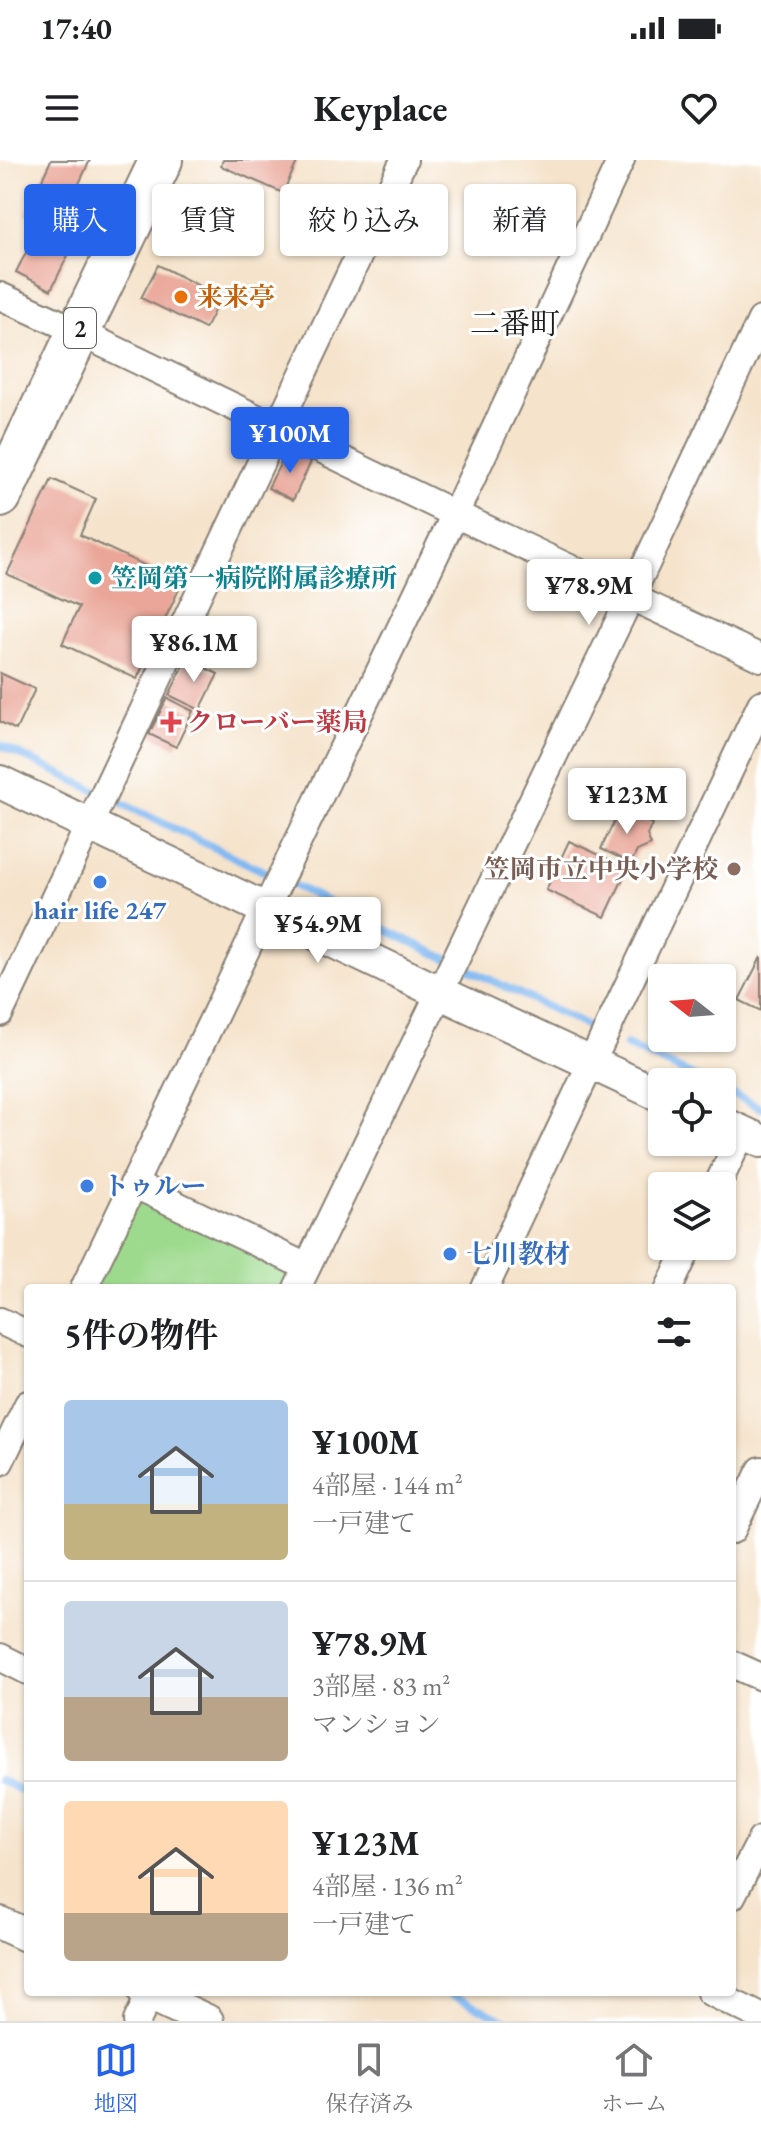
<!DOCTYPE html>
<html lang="ja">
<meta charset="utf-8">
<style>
:root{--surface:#fff;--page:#f2f2f2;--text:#202124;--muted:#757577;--line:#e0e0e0;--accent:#2563eb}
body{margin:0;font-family:"EB Garamond","Noto Serif JP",serif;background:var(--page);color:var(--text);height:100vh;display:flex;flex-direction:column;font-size:30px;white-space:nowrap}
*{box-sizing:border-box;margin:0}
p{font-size:26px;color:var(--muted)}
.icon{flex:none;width:44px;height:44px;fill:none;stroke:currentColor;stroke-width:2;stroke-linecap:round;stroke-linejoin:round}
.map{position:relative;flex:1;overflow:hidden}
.side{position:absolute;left:24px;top:1124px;width:712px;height:712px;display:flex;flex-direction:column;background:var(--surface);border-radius:8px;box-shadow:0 2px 6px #0004}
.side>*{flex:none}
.banner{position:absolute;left:24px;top:24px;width:714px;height:72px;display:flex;gap:16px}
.needle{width:52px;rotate:287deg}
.fabs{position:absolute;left:648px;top:804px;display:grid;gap:16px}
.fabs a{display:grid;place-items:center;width:88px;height:88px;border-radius:8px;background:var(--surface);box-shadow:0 2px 6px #0004;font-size:40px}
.price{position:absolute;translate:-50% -68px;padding:0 18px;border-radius:8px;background:#fff;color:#222;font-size:26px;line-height:52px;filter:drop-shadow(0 2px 4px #0008)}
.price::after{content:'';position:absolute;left:50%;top:48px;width:24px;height:18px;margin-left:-12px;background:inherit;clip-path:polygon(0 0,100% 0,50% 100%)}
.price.active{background:var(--accent);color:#fff}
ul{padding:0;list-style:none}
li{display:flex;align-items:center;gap:24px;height:200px;padding:0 40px}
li+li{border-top:2px solid var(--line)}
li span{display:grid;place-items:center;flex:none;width:224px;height:160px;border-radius:8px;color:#555}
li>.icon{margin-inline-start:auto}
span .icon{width:96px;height:96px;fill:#fffc;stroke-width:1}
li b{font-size:34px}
h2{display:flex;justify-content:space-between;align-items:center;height:96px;padding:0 40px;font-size:34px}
.chip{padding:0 28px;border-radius:8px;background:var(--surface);box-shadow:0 2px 6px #0004;font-size:28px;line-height:72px}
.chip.active{background:var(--accent);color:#fff}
.status{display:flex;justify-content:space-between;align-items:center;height:56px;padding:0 40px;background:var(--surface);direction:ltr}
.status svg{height:22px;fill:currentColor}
header{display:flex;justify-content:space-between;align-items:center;height:104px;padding:0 40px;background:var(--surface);font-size:36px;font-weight:700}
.dock{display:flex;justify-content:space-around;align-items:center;height:112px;border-top:2px solid var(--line);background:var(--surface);font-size:22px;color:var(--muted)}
.dock a{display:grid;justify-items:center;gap:4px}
.dock .active{color:var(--accent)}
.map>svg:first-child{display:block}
</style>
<div class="status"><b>17:40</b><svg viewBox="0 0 49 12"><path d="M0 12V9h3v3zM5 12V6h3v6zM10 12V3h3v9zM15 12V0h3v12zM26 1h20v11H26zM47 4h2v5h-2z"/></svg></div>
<header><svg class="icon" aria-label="menu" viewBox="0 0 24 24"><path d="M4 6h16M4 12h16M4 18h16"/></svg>Keyplace<svg class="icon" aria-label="heart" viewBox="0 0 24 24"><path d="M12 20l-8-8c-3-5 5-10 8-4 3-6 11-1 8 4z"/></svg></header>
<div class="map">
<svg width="761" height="1861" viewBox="0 0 761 1861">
<rect width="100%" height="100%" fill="#fff"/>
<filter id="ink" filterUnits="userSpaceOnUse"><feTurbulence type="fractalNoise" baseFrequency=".0125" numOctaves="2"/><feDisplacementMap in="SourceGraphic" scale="16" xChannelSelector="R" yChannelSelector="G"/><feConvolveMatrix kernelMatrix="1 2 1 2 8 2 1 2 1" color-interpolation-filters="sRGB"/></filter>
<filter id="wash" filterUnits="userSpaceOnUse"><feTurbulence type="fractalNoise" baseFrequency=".006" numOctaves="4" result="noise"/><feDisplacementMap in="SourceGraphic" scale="32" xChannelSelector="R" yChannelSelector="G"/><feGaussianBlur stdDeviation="1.8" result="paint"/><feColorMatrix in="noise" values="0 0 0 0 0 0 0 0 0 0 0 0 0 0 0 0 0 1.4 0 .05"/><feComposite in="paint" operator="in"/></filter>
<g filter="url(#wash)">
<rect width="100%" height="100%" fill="#f5e3cb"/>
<polygon fill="#9eda8e" stroke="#5d7b55" stroke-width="2" points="133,1024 307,1107 297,1128 84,1128"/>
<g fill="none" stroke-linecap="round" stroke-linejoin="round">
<g stroke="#82b9f2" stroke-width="8">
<polyline points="0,585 587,866"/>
<polyline points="626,885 706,922"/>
<polyline points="722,929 761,948"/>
<polyline points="0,1620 28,1634"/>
<polyline points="446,1832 507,1861"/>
</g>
</g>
<g id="blocks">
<g fill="#eaa698">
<polygon points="51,0 90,0 58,69 26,54"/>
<polygon points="223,0 298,0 283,33 221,6"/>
<polygon points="38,69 72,87 51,130 16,112"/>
<polygon points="158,105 221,137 205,169 141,138"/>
<polygon points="287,290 311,302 293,340 268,328"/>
<polygon points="52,319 96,339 80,375 182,423 137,519 62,484 79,447 7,414"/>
<polygon points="187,499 218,514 200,550 169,535"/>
<polygon points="0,513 35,529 16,570 0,562"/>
<polygon points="167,538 193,551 176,587 149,574"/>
<polygon points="620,649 652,664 647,675 651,685 637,691 631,703 601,689"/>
<polygon points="569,681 628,708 605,757 546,730"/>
<polygon points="761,797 761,851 739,840"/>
</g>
</g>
</g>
<g filter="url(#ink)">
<use href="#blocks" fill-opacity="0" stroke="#888074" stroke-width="2"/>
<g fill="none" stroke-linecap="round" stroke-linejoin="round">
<g stroke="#888074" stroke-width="30">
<g id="minor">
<polyline points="0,136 79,172 455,354 761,498"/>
<polyline points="0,853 404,0"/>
<polyline points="133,1024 307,1107"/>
<polyline points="717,1026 742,973"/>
<polyline points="84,1128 455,354 621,0"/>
<polyline points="297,1128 630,438 761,160"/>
<polyline points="485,1128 761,544"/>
<polyline points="669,1128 689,1086"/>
<polyline points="0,1161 28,1174"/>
<polyline points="0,1302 28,1244"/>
<polyline points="732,1370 761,1310"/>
<polyline points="0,1497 28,1511"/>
<polyline points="732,1504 761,1517"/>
<polyline points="732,1736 761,1680"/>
<polyline points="710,1832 761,1857"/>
<polyline points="137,1861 151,1832"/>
</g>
</g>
<g stroke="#888074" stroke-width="36">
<g id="tertiary">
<polyline points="0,622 441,833 662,936"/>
<polyline points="722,963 761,981"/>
<polyline points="0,1763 28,1776"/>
<polyline points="145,1832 207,1861"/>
</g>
</g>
<g stroke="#888074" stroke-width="46">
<polyline id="trunk" points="0,336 161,0"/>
</g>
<use href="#minor" stroke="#fff" stroke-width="26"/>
<use href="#tertiary" stroke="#fff" stroke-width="32"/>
<use href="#trunk" stroke="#fff" stroke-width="42"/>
</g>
</g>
<circle fill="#e8710a" stroke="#fff" stroke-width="3" cx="181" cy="137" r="8"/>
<circle fill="#0f9aa8" stroke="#fff" stroke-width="3" cx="95" cy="418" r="8"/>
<path fill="#e0444e" stroke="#fff" stroke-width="3" d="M167 550h8v8h8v8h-8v8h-8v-8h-8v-8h8z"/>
<circle fill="#8d6e63" stroke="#fff" stroke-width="3" cx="734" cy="709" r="8"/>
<g fill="#3f7fe0" stroke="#fff" stroke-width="3">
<circle cx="100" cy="722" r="8"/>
<circle cx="87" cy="1026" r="8"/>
<circle cx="450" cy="1094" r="8"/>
</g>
<g text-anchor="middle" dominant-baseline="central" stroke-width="6" stroke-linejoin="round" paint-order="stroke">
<rect fill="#fff" stroke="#606060" stroke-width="2" x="64" y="148" width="32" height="40" rx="6"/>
<g font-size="24" font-weight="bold" fill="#1c1c1c">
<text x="80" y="168">2</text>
</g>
<g font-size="26" font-weight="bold" fill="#c56008" stroke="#fff" text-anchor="start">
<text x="197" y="137">来来亭</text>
</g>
<g font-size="26" font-weight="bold" fill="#0d838f" stroke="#fff" text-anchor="start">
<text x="111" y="418">笠岡第一病院附属診療所</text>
</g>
<g font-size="26" font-weight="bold" fill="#be3a42" stroke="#fff" text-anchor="start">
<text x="187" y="562">クローバー薬局</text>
</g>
<g font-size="26" font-weight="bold" fill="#785e54" stroke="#fff" text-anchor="end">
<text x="718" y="709">笠岡市立中央小学校</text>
</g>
<g font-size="26" font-weight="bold" fill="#366cbe" stroke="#fff" text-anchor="start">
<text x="100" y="750" text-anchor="middle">hair life 247</text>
<text x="103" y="1026">トゥルー</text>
<text x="466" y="1094">七川教材</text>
</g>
<g font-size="30" fill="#1c1c1c" stroke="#fff">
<text x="515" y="163">二番町</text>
</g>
</g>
</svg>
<div class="fabs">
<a><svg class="needle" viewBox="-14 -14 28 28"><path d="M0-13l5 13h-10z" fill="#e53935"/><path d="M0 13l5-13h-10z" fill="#757577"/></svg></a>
<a><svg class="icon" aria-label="locate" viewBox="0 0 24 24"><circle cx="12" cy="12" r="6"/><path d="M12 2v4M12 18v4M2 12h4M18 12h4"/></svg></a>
<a><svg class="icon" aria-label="layers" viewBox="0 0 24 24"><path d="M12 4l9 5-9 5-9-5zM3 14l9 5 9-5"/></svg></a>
</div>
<b class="price active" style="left:290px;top:315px">¥100M</b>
<b class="price" style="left:589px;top:467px">¥78.9M</b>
<b class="price" style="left:194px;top:524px">¥86.1M</b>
<b class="price" style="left:627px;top:676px">¥123M</b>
<b class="price" style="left:318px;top:805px">¥54.9M</b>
<div class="banner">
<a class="chip active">購入</a>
<a class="chip">賃貸</a>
<a class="chip">絞り込み</a>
<a class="chip">新着</a>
</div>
<section class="side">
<h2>5件の物件<svg class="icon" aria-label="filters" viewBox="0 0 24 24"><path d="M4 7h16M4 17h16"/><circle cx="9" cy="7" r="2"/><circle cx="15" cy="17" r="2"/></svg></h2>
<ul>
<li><span style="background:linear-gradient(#a9c7e8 65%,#c2b280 0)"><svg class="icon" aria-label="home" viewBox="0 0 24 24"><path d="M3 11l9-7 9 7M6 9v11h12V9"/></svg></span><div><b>¥100M</b><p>4部屋 · 144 m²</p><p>一戸建て</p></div></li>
<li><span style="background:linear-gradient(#c9d6e8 60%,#b9a48a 0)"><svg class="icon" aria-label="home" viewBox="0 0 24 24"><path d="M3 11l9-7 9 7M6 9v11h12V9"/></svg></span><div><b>¥78.9M</b><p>3部屋 · 83 m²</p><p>マンション</p></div></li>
<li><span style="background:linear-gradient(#ffd9b3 70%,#b9a48a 0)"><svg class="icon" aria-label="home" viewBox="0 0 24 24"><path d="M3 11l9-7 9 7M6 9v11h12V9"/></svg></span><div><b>¥123M</b><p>4部屋 · 136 m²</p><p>一戸建て</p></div></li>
</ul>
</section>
</div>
<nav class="dock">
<a class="active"><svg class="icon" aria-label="map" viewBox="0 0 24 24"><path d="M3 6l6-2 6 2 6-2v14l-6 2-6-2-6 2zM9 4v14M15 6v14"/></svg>地図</a>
<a><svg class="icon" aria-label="saved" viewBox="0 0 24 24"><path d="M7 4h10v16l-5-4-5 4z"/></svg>保存済み</a>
<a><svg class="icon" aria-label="home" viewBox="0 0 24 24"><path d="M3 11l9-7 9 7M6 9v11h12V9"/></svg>ホーム</a>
</nav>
